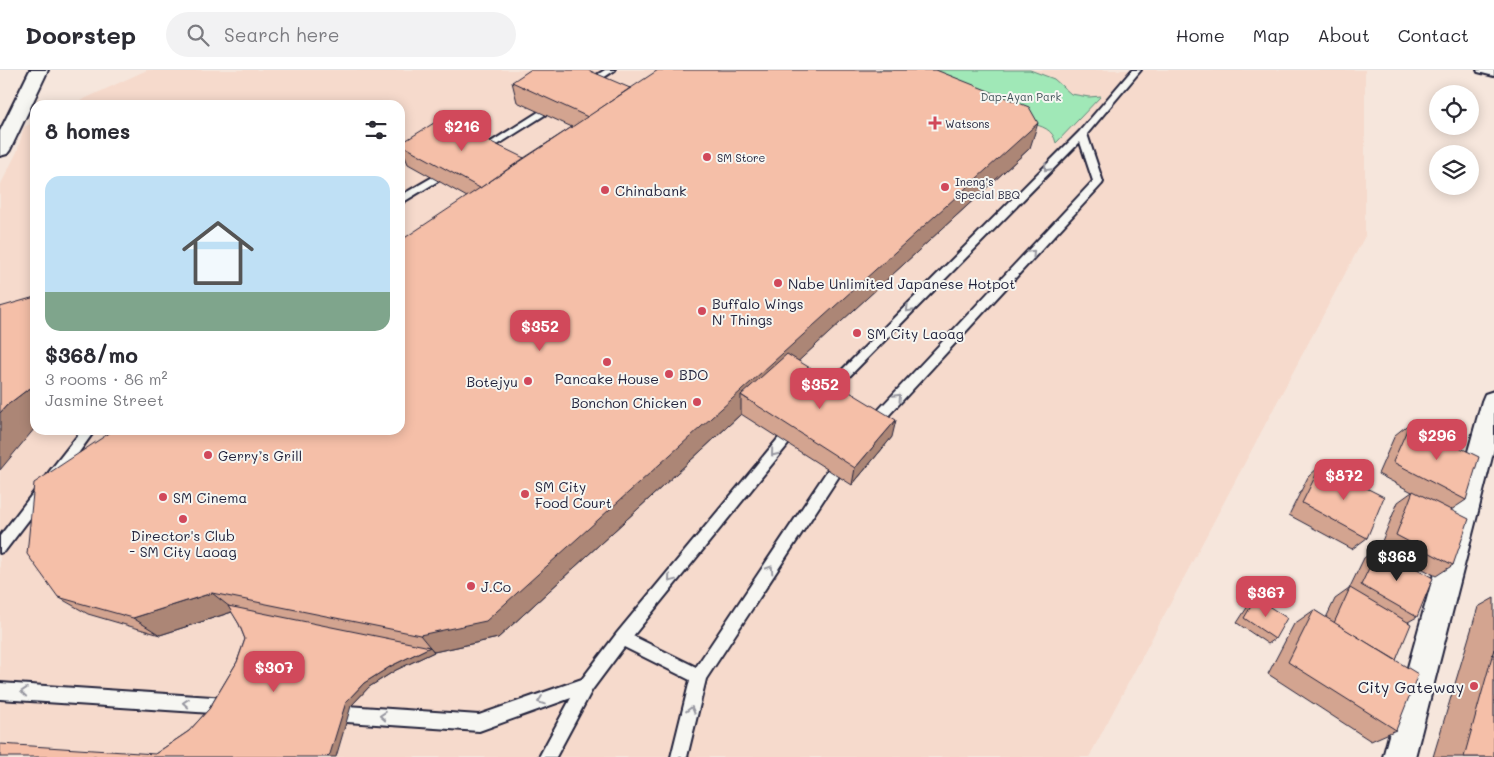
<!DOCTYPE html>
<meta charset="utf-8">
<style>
:root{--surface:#fff;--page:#f2f2f3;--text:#2b2b33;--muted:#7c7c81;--line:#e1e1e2;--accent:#d1495b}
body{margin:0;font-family:Mali,sans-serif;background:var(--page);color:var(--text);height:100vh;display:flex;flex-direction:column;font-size:19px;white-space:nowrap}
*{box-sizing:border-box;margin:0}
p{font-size:16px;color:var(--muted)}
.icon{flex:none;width:28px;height:28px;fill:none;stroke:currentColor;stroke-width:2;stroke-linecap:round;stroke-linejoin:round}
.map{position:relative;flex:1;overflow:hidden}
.sheet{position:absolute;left:30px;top:30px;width:375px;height:335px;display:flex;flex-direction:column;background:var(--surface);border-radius:15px;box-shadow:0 2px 12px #0003}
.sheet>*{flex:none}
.controls{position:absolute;left:1429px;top:15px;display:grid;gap:10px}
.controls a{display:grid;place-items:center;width:50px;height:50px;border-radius:50%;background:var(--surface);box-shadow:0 2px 12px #0003;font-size:25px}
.price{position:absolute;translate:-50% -42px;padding:0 11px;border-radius:10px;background:var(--accent);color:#fff;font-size:16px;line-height:32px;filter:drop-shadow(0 1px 2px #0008)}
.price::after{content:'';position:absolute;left:50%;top:30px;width:15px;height:11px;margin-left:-8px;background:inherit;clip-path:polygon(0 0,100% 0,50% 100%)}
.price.active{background:#222;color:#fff}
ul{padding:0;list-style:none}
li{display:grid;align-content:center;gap:10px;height:265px;padding:0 15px}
li span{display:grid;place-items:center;height:155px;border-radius:15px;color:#555}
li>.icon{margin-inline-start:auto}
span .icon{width:90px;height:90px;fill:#fffc;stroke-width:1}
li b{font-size:21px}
h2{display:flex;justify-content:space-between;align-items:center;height:60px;padding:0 15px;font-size:21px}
header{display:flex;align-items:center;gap:30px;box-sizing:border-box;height:70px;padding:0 25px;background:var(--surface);border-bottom:1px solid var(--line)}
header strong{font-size:24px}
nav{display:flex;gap:28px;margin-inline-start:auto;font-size:18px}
.search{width:350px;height:45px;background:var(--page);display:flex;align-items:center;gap:12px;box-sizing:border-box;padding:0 18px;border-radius:28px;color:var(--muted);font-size:19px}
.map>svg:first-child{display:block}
</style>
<header>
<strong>Doorstep</strong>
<div class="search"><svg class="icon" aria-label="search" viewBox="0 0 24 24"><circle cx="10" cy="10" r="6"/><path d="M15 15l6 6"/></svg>Search here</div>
<nav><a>Home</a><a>Map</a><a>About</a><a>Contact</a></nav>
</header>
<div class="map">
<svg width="1494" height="687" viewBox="0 0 1494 687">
<rect width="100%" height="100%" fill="#f6e6dc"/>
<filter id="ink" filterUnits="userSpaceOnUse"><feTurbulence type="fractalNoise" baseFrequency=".02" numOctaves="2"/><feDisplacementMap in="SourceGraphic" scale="10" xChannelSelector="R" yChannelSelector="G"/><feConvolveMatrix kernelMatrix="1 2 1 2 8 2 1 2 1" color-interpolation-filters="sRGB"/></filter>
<g filter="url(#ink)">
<polygon fill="#f6dacc" points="147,0 1365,0 1365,166 1089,687 0,687 0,116 17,82 24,57 35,52 35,360 400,360 400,35 71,35"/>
<path fill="#a0e8b7" stroke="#618579" d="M879 0H1030L1054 9 1071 24 1089 27 1101 26 1056 73C1053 59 1042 56 1029 53Z"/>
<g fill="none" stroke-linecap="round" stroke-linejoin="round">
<g stroke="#22223b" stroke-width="4">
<g id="service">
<polygon points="605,0 615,0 591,16 585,16 585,12"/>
<polygon points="1132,0 1141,0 1087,64 1103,112 1102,114 877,358 873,359 869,358 867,354 869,350 1093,111 1080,72 829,327 821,327 819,324 821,321 1079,62"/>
<polygon points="1477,0 1494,0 1494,6 1478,2"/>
<polygon points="556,31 559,32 559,36 483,84 480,85 475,82"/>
<polygon points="450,97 455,100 453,102 400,134 400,126"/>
<polygon points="795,352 799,353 801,357 799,361 633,566 696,597 837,386 842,385 847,386 849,390 847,394 706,609 687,687 671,687 690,610 624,577 592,620 556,687 539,687 571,628 479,661 332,651 326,649 324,643 326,637 332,635 479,645 582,609 617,563 791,353"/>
<polygon points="82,360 95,360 59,410 54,412 49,410 47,406 49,402"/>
<polygon points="42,416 47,418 49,422 47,426 5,481 0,483 0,466 37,418"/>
<polygon points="0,613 227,628 233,630 235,636 233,642 227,644 0,629"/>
</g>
</g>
<g stroke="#22223b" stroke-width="4">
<g id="minor">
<polygon points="30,0 48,0 10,80 7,84 0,86 0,61"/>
<polygon points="1494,321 1494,379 1415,687 1383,687 1482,331 1485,324"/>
</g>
</g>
<use href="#service" fill="#f6f6f2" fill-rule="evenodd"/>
<use href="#minor" fill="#f6f6f2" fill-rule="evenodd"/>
</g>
<g fill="#d3a490" stroke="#22223b">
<polygon points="512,12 630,18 1030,78 798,291 892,367 852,415 741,344 498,568 434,582 396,600 369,617 351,636 155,684 189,661 209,639 237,592 245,569 239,554 232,542 160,565 88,544 58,527 467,127 408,94 400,74 524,88 572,57 517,32"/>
<polygon points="1410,353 1466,430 1451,440 1453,495 1436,506 1380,476 1398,432 1412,422 1378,404 1395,365"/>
<polygon points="1321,395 1367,468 1352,479 1289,445 1308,407"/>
<polygon points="1379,477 1417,547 1408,552 1396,590 1396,660 1371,671 1268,604 1294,554 1314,540 1326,548 1335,529 1349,519 1364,488"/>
<polygon points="1256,528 1275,569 1268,574 1237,553 1250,533"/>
<polygon points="1494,528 1494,687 1433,687 1478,537"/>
</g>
<g fill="#ac8676" stroke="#22223b">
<polygon points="1038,53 1030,78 753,333 741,325 741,344 498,568 434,582 420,565"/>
<polygon points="35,316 35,358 0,400 0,343 6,336 27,320"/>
<polygon points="896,350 892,367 852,415 855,398"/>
<polygon points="212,523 235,541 160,565 133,548"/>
<polygon points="430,577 434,582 396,600 369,617 351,636 336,687 327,687 346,632 364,613 391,596"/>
</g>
<g fill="#f5bfa8" stroke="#22223b">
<polygon points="530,0 588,0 630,18 588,47 512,12"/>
<polygon points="658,0 936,0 1029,37 1038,53 486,551 420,565 212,523 133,548 58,527 27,484 34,413 114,360 400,360 400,171"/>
<polygon points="442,48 524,88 480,118 400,74"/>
<polygon points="35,227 35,316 27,320 6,336 0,343 0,237"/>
<polygon points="787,284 896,350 855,398 741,325"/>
<polygon points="1410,353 1479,387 1466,430 1393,392"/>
<polygon points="1321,395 1384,427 1367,468 1302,433"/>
<polygon points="1413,421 1469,449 1453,495 1396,465"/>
<polygon points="1379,477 1433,508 1417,547 1361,515"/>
<polygon points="1350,518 1411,554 1396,590 1334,553"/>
<polygon points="1256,528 1287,548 1275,569 1244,548"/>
<polygon points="228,536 430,577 391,596 364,613 346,632 330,684 327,687 0,687 0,674 155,684 189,661 209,639 237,592 245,569 239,554"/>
<polygon points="1314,540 1418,604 1396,660 1288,592"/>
<polygon points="1494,579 1494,687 1464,687"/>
</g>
<defs><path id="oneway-chevron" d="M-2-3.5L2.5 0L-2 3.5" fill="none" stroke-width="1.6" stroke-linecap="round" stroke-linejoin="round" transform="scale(1.25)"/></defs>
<g stroke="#9797a0">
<use href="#oneway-chevron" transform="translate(1047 98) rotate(134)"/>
<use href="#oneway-chevron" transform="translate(1032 183) rotate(-47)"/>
<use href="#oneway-chevron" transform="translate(909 239) rotate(134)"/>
<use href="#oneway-chevron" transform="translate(898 327) rotate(-47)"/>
<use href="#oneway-chevron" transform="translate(774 383) rotate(129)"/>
<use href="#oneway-chevron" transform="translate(770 499) rotate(-57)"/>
<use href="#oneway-chevron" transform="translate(671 509) rotate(129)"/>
<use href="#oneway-chevron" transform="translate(24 622) rotate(-176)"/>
<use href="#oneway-chevron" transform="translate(541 631) rotate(161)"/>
<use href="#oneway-chevron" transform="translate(186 633) rotate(-176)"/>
<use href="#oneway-chevron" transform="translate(691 640) rotate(-76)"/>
<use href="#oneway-chevron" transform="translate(383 646) rotate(-176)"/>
</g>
</g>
<g fill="#d1495b" stroke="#f6f6f2" stroke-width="2">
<path d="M932.5 45.5h5v5h5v5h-5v5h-5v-5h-5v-5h5z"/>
<circle cx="707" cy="87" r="5"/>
<circle cx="945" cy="117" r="5"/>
<circle cx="605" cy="120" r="5"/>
<circle cx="778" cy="213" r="5"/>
<circle cx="702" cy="241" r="5"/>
<circle cx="857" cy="263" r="5"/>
<circle cx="607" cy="292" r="5"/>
<circle cx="669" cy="304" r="5"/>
<circle cx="528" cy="311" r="5"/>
<circle cx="697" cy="332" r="5"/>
<circle cx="208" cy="385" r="5"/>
<circle cx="525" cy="424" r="5"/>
<circle cx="163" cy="427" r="5"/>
<circle cx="183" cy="449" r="5"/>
<circle cx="471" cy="516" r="5"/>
<circle cx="1474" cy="616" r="5"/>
</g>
<g text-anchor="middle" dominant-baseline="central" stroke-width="4" stroke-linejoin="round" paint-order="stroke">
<g font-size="11" fill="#42545a" stroke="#f6f6f2">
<text x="1021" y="26">Dap-Ayan Park</text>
</g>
<g font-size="11" fill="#22223b" stroke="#f6f6f2" text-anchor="start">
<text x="945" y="53">Watsons</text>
<text x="717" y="87">SM Store</text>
<text x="955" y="111">Ineng’s<tspan x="955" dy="13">Special BBQ</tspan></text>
</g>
<g font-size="14" fill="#22223b" stroke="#f6f6f2" text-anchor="start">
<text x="615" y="120">Chinabank</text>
<text x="788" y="213">Nabe Unlimited Japanese Hotpot</text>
<text x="712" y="233">Buffalo Wings<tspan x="712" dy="16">N' Things</tspan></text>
<text x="867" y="263">SM City Laoag</text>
<text x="679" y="304">BDO</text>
<text x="607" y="308" text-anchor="middle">Pancake House</text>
<text x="518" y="311" text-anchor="end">Botejyu</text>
<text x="687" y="332" text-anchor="end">Bonchon Chicken</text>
<text x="218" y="385">Gerry’s Grill</text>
<text x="535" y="416">SM City<tspan x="535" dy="16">Food Court</tspan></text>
<text x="173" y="427">SM Cinema</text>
<text x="183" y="465" text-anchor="middle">Director's Club<tspan x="183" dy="16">- SM City Laoag</tspan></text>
<text x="481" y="516">J.Co</text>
</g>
<g font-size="16" fill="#22223b" stroke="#f6f6f2" text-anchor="end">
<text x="1464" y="616">City Gateway</text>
</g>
</g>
</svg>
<div class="controls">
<a><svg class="icon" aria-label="locate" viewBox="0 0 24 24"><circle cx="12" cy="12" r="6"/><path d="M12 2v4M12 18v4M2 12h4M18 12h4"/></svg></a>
<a><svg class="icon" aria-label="layers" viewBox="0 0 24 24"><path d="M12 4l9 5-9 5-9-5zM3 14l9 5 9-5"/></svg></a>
</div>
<b class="price" style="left:462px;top:82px">$216</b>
<b class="price" style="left:540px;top:282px">$352</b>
<b class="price" style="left:820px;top:340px">$352</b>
<b class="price" style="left:1437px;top:391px">$296</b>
<b class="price" style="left:1344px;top:431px">$872</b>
<b class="price active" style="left:1397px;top:512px">$368</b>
<b class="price" style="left:1266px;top:548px">$367</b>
<b class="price" style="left:274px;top:623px">$307</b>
<section class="sheet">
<h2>8 homes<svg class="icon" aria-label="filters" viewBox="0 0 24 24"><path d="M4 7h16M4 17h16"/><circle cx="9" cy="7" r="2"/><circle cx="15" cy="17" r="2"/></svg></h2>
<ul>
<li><span style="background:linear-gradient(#bfe0f5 75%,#7fa58c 0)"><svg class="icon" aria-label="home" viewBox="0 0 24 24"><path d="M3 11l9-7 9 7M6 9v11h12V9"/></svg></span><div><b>$368/mo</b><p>3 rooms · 86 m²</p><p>Jasmine Street</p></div></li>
</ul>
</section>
</div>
